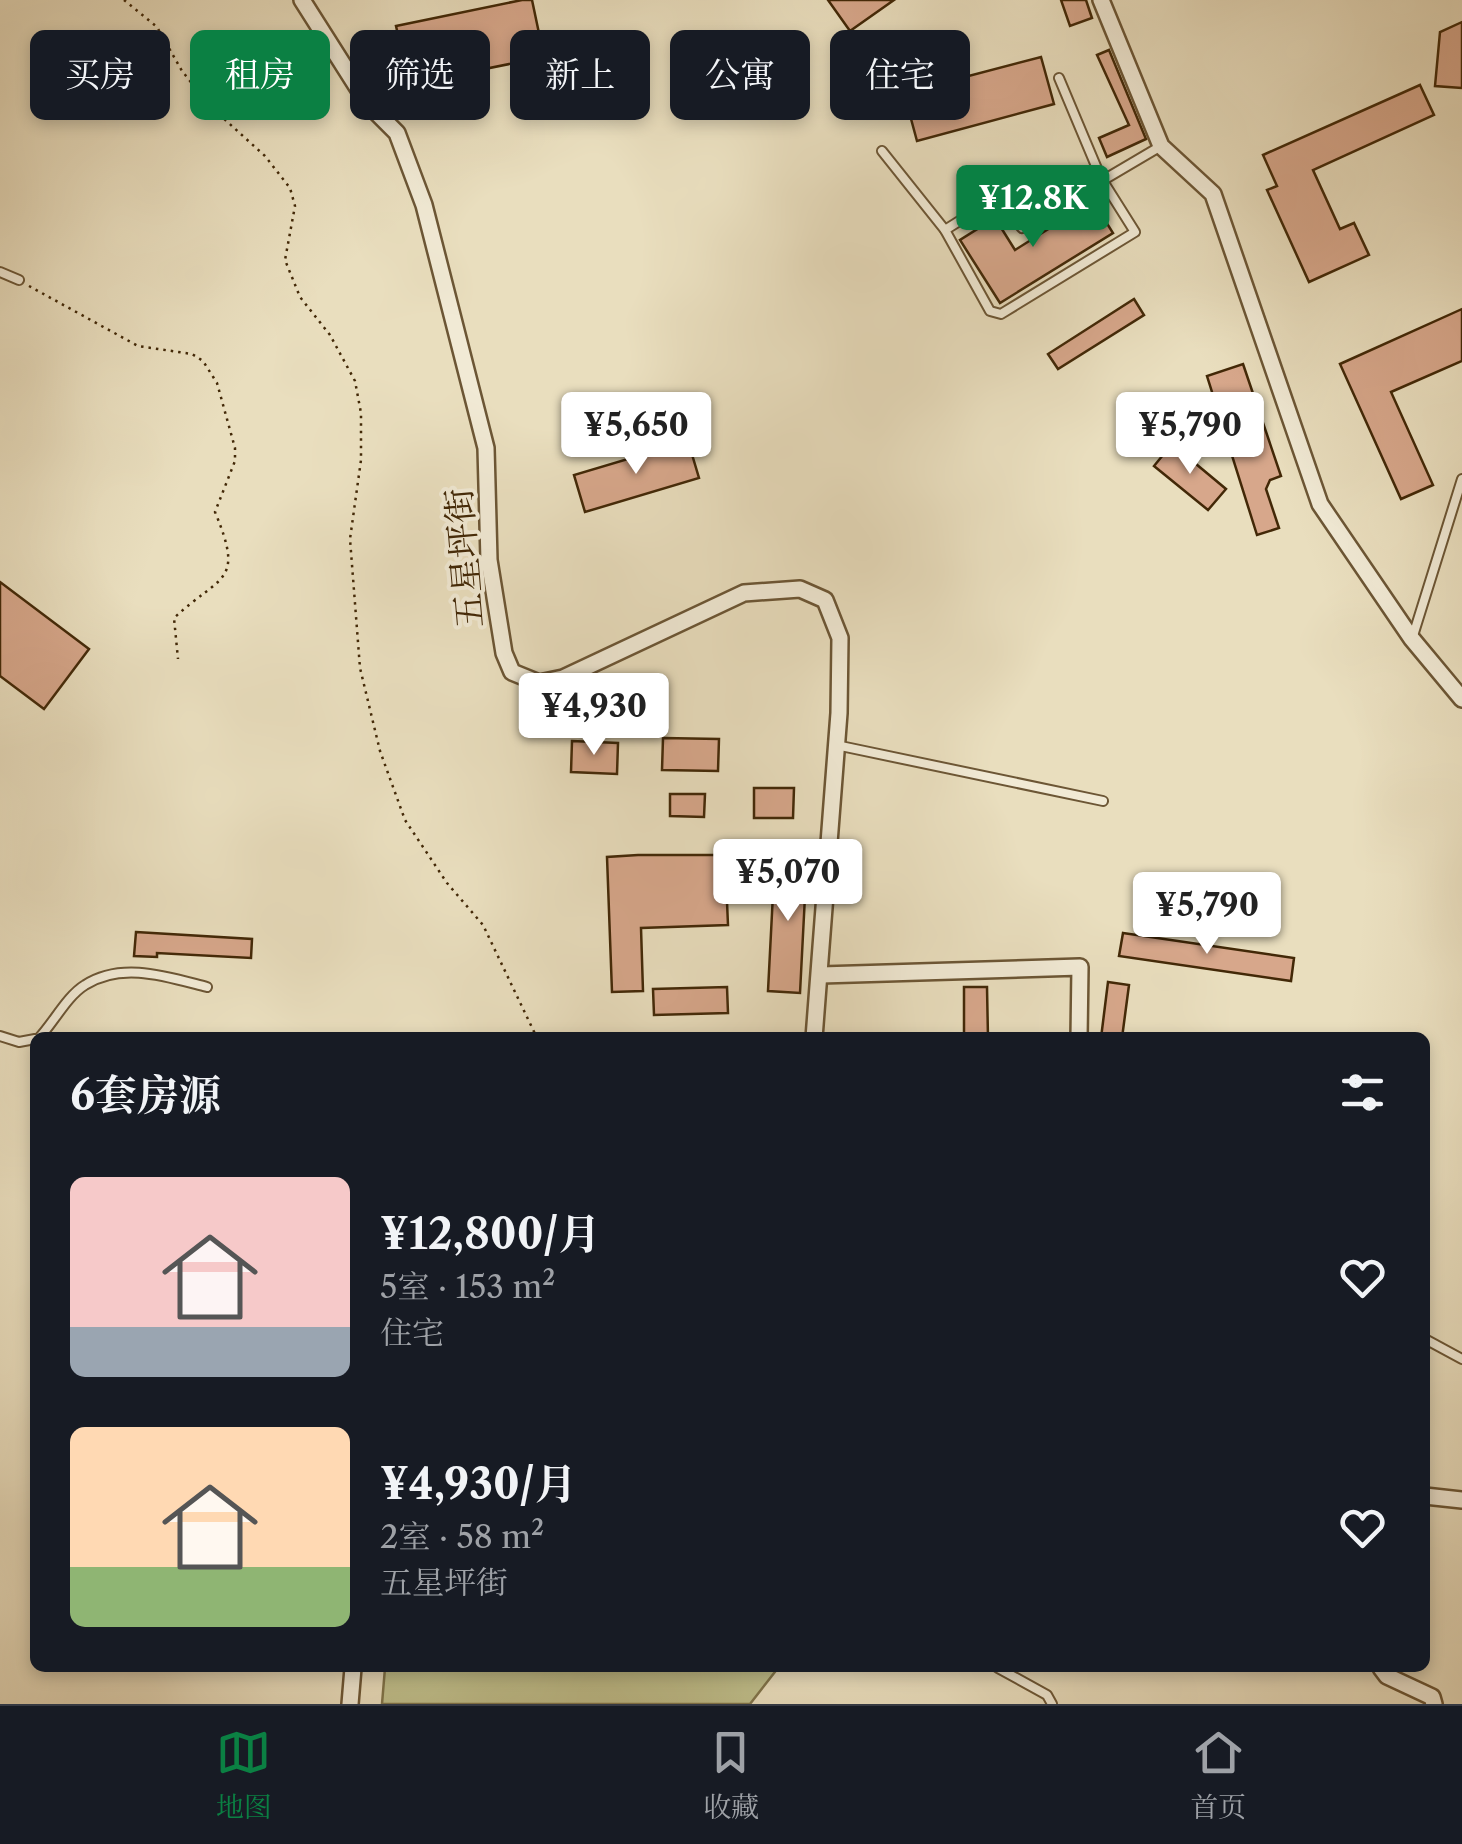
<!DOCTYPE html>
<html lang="zh">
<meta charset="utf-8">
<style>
:root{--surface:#171b24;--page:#20242c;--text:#f1f3f6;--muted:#9ea1a6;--line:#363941;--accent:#0b8043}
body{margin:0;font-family:"Libre Caslon Text","Noto Serif SC",serif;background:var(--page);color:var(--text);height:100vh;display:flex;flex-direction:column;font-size:38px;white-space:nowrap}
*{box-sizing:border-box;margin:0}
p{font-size:32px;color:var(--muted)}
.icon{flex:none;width:55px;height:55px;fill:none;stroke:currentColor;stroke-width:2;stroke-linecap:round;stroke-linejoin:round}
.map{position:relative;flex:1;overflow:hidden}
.side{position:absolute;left:30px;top:1032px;width:1400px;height:640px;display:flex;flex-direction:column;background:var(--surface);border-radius:15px;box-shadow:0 5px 15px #0003}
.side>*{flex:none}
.hud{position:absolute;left:30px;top:30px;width:1402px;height:90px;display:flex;gap:20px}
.price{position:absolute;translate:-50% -85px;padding:0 22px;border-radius:10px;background:#fff;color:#222;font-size:32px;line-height:65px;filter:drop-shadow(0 2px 5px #0008)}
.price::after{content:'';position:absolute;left:50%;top:60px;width:30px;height:22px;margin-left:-15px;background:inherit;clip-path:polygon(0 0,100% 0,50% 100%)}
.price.selected{background:var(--accent);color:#fff}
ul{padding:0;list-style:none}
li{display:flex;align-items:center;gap:30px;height:250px;padding:0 40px}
li span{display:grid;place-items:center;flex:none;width:280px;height:200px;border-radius:15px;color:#555}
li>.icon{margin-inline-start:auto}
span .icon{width:120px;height:120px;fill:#fffc;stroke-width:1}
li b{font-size:42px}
h2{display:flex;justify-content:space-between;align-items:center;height:120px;padding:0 40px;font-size:42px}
.pill{padding:0 35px;border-radius:15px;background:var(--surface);box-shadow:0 5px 15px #0003;font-size:35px;line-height:90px}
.pill.selected{background:var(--accent);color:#fff}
.tabs{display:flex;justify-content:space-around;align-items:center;height:140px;border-top:2px solid var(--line);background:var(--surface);font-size:28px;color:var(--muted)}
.tabs a{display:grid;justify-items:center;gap:5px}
.tabs .selected{color:var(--accent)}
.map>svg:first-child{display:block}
</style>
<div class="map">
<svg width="1462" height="1704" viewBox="0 0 1462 1704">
<rect width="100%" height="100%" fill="#e9debe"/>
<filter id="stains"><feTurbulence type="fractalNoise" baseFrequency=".002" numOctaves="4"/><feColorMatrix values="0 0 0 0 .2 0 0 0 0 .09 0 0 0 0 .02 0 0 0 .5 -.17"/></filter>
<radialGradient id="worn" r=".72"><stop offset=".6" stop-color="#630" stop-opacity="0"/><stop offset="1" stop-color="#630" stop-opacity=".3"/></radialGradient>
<polygon fill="#bfbf8c" stroke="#80744a" stroke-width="2.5" points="385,1668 778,1668 750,1704 382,1704"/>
<g fill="#d7a78b" stroke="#422807" stroke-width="2.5">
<polygon points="522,0 532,0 544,57 430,80 424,52 403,57 396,26"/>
<polygon points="828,0 894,0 850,31"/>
<polygon points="1061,0 1086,0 1092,18 1070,26"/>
<polygon points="1462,22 1462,88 1435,86 1440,32"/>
<polygon points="1109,50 1146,139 1107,157 1099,138 1129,125 1097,55"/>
<polygon points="1041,57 1054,104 917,141 904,93"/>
<polygon points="1420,85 1434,115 1313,170 1340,229 1354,223 1369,255 1309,282 1267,190 1277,186 1263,155"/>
<polygon points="1093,201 1113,233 1000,303 960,240 995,218 1015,250"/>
<polygon points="1134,299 1144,315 1058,369 1048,354"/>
<polygon points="1462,309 1462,361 1391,392 1433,485 1401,499 1340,364"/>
<polygon points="1243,364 1281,476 1270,480 1266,489 1279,528 1257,535 1207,376"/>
<polygon points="688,441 699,478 585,512 574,475"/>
<polygon points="1172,444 1226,489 1208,510 1154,466"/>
<polygon points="0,582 89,649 44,709 0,676"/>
<polygon points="663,738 719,739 718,771 662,770"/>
<polygon points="572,741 618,743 617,774 571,772"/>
<polygon points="754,788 794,788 793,818 754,818"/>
<polygon points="670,794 705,794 704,817 670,816"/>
<polygon points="638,855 725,855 728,925 641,928 643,991 612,992 607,857"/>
<polygon points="775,855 807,857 800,993 768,991"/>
<polygon points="136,932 252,939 251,958 157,953 157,957 134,956"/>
<polygon points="1123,933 1294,958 1291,981 1119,956"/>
<polygon points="1108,982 1129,985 1122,1038 1101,1038"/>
<polygon points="727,987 728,1013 654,1015 653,989"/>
<polygon points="964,987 987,987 988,1038 964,1038"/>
</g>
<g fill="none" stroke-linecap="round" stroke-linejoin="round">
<g stroke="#6c5635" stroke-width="12">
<g id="lane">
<polyline points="882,151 945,230 990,311 1001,314 1135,232 1101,178 1059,78"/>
<polyline points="945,230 996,198 1022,228 1161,146"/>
<polyline points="0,272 19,280"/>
<polyline points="1412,639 1462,479"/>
<polyline points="836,745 1103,801"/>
<polyline points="0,1036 19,1042 35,1039"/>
<path d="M39 1038C54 1022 67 996 85 985 122 961 168 977 207 987"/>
<polyline points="1425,1339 1462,1359"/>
<polyline points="998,1668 1047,1695 1052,1704"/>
</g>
</g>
<g stroke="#6c5635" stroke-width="20">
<g id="street">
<polyline points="302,0 368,104 397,133 424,205 486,448 489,560 504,653 512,672 539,683 563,678 744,593 800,589 825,600 840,638 839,713 814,1038"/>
<polyline points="1101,0 1161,146 1213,194 1320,504 1412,639 1462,699"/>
<polyline points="821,975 1080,967 1079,1038"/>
<polyline points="1425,1496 1462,1500"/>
<polyline points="1381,1668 1387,1676 1432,1697 1434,1704"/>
<polyline points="350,1704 353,1668"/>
</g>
</g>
<g stroke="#422807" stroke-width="2.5" stroke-dasharray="2.5 5" stroke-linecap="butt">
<polyline points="124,0 157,27 182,71 211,107 265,156 290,188 295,206 285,260 300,297 330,335 355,381 361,413 361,460 350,539 360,668 380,751 405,820 447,883 483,925 537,1038"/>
<path d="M29 286 138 346 192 354 203 361 217 383 235 448V461L215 512C245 584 221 574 174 618L178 659"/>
</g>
<use href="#lane" stroke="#f1ead5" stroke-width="8"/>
<use href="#street" stroke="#f1ead5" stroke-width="15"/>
</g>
<g text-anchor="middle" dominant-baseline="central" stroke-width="8" stroke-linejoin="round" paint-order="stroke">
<g font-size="35" fill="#422807" stroke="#f1ead5">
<text transform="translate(464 558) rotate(-95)">五星坪街</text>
</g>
</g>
<rect width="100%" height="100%" filter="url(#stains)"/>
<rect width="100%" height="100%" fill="url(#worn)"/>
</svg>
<b class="price selected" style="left:1033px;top:250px">¥12.8K</b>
<b class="price" style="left:636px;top:477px">¥5,650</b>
<b class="price" style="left:1190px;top:477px">¥5,790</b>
<b class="price" style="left:594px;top:758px">¥4,930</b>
<b class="price" style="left:788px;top:924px">¥5,070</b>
<b class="price" style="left:1207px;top:957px">¥5,790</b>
<div class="hud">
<a class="pill">买房</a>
<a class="pill selected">租房</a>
<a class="pill">筛选</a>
<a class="pill">新上</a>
<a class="pill">公寓</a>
<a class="pill">住宅</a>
</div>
<section class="side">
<h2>6套房源<svg class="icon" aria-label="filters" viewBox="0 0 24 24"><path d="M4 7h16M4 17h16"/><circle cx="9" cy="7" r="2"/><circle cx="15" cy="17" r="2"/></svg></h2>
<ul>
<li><span style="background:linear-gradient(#f6c9c9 75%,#9aa5b1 0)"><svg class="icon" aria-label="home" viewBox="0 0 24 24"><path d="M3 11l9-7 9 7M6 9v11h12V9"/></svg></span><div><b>¥12,800/月</b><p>5室 · 153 m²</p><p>住宅</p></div><svg class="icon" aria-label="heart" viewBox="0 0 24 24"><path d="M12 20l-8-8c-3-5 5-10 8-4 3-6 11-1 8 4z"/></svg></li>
<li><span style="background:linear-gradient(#ffd9b3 70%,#8fb573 0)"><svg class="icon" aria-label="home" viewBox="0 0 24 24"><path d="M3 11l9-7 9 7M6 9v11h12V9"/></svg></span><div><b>¥4,930/月</b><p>2室 · 58 m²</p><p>五星坪街</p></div><svg class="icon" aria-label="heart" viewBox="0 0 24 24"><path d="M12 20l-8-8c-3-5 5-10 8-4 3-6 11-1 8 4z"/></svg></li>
</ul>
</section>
</div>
<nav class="tabs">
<a class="selected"><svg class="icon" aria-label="map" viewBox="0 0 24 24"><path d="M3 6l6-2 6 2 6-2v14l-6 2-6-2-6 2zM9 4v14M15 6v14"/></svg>地图</a>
<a><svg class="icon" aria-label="saved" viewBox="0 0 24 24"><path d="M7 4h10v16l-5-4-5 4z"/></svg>收藏</a>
<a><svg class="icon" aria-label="home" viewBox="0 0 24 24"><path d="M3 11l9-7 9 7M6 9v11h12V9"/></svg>首页</a>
</nav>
